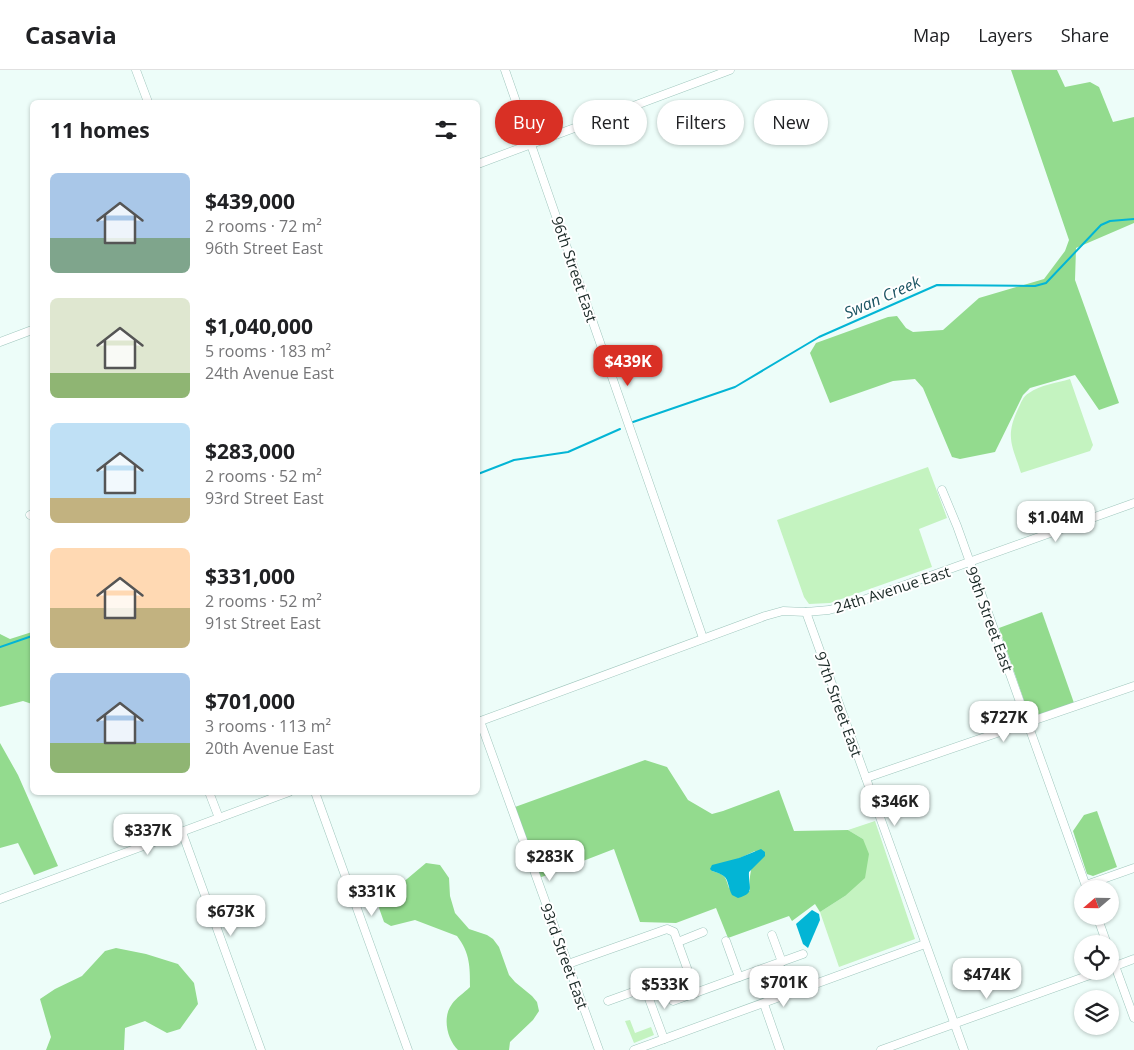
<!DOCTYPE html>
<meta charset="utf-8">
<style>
:root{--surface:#fff;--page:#f2f2f2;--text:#202124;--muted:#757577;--line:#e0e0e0;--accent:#d93025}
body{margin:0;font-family:"Open Sans",sans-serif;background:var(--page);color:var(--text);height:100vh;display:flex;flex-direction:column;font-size:19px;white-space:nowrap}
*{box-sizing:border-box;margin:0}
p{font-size:16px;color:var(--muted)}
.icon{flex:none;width:28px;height:28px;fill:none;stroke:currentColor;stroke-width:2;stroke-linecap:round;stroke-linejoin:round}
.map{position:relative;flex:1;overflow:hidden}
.panel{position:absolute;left:30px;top:30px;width:450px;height:695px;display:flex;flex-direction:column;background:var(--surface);border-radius:8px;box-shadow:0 1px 4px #0004}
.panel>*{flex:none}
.top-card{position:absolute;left:495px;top:30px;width:475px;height:45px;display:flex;gap:10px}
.needle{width:32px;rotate:250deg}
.tools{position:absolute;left:1074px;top:810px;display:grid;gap:10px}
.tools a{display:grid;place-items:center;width:45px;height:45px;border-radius:50%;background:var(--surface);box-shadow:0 1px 4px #0004;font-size:25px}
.price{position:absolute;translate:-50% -42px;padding:0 11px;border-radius:10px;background:#fff;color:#222;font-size:16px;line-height:32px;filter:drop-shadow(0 1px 2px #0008)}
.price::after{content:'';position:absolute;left:50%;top:30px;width:15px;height:11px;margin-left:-8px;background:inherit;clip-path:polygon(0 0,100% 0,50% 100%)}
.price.on{background:var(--accent);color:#fff}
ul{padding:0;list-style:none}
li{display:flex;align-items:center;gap:15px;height:125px;padding:0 20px}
li span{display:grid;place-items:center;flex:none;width:140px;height:100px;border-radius:8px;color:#555}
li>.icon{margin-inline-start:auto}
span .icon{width:60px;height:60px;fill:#fffc;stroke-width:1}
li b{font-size:21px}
h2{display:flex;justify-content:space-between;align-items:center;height:60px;padding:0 20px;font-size:21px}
.tag{padding:0 18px;border-radius:22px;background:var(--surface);box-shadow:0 1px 4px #0004;font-size:18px;line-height:45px}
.tag.on{background:var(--accent);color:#fff}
header{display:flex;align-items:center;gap:30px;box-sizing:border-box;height:70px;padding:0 25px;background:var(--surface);border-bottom:1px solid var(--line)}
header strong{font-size:24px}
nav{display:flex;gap:28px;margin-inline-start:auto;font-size:18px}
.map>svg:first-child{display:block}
</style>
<header>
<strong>Casavia</strong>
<nav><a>Map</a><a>Layers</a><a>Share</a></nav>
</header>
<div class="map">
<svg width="1134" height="980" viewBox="0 0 1134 980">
<rect width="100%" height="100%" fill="#edfdf9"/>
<g fill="#c4f3c0">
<path d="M1070 309 1093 375 1090 381 1021 403C1012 375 1005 367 1018 339 1021 333 1023 326 1029 323 1040 315 1057 313 1070 309Z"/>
<polygon points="928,397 947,448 919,459 932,497 830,533 809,534 804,527 777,450"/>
<polygon points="875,751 915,869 839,897 820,842 845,826 863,769 848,760"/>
<polygon points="630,950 635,963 651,957 654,965 634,973 625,951"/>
</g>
<g fill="#93db8e" fill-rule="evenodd">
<polygon points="1011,0 1057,0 1065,17 1090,12 1099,17 1113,52 1134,47 1134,153 1076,178 1075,210 1119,333 1099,340 1075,305 1030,318 1023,325 995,382 960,389 952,387 923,318 915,309 893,311 830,333 810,283 816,273 888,247 897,246 906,258 913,262 943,260 979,228 1044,209 1065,181 1069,170"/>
<polygon points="1042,542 1074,633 1034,647 1029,645 999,558"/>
<polygon points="32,562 32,634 23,631 0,637 0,564 10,569"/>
<polygon points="0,673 18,705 58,796 34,805 18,773 0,778"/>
<path d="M645 690 667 697 688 730 712 744 723 741 779 720 794 761 848 760 863 769 869 784 865 808 845 826 820 842 815 834 792 851 789 846 728 868 716 838 676 853 640 852 614 779 539 808 515 737ZM755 781C753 795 748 806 750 821L729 818C725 805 725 805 712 801Z"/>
<polygon points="1097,741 1117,797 1093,806 1087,804 1073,761 1084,745"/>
<path d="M426 793 440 795 449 808 450 826 455 843 469 859 487 865 493 869 499 877 509 905 515 912 532 926 537 932 539 941 533 950 510 972 509 980H458C447 969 442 947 452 934 456 928 464 923 470 917 470 897 470 883 457 866L415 850 391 856 384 852 379 838 382 830Z"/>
<polygon points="116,878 146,884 178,894 194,913 198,934 180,959 167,963 145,951 125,958 124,980 46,980 51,967 40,929 55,919 82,906 105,881"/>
</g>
<g fill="#03b5d5">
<path d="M761 779 765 782V786L749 802C748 817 756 823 738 828L732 825C725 809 731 807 712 801L710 799 712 795 739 788Z"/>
<polygon points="812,840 819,844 820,850 808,878 803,874 796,854"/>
</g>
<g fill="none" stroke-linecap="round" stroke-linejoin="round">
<g stroke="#03b5d5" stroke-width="2">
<polyline points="633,352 735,317 819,267 937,215 1035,216 1046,213 1101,155 1110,151 1134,149"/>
<polyline points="478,404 514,390 568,382 620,359"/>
<polyline points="0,577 32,566"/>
</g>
<g stroke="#9fc6bd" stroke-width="9">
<g id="minor">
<polyline points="136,0 148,32"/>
<polyline points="505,0 703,568"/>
<polyline points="478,94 730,0"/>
<polyline points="0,272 32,260"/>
<polyline points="942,420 957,456 1087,819"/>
<polyline points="30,445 32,444"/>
<polyline points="806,542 964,980"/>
<polyline points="480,651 599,980"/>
<polyline points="478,652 765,546 783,541 806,542 829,540 852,534 1134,433"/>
<polyline points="866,708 1134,616"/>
<polyline points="209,722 219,748"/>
<polyline points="315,722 408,980"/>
<polyline points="182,762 261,980"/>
<polyline points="1086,815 1134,798"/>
<polyline points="0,829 289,722"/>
<polyline points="1097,846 1107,874"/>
<polyline points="772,865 782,892"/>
<polyline points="726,871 739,907"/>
<polyline points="678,872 703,862"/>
<polyline points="1110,882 1134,948"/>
<polyline points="568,894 667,859 674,862 696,923"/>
<polyline points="1110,898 1134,889"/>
<polyline points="645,918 664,969"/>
<polyline points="608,931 658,913"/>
<polyline points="673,931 803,884"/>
<polyline points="764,934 780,980"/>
<polyline points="634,980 925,874"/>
<polyline points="881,980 1101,901"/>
</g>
</g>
<use href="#minor" stroke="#fff" stroke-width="8"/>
</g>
<g text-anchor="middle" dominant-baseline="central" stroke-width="4" stroke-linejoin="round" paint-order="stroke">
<g font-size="15" fill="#182724" stroke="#fff">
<text transform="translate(575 199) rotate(71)">96th Street East</text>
<text transform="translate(892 519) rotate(-18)">24th Avenue East</text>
<text transform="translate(990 549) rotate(70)">99th Street East</text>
<text transform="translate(839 634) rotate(70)">97th Street East</text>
<text transform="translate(565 886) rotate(70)">93rd Street East</text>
</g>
<g font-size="16" font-style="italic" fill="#1d5664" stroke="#fff">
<text transform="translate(882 227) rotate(-24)">Swan Creek</text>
</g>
</g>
</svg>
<div class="tools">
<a><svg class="needle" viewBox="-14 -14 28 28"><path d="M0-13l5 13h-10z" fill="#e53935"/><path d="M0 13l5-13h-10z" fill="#757577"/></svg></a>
<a><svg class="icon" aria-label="locate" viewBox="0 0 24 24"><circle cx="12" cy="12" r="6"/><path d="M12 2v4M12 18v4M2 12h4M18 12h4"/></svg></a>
<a><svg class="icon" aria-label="layers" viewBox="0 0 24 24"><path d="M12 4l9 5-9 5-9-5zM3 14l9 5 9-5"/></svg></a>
</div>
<b class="price on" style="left:628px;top:317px">$439K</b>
<b class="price" style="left:1056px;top:473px">$1.04M</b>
<b class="price" style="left:1004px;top:673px">$727K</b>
<b class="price" style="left:895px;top:757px">$346K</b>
<b class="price" style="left:148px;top:786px">$337K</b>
<b class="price" style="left:550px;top:812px">$283K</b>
<b class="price" style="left:372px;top:847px">$331K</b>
<b class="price" style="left:231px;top:867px">$673K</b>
<b class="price" style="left:987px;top:930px">$474K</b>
<b class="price" style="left:784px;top:938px">$701K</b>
<b class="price" style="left:665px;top:940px">$533K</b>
<div class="top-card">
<a class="tag on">Buy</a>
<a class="tag">Rent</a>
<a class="tag">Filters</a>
<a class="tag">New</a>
</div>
<section class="panel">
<h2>11 homes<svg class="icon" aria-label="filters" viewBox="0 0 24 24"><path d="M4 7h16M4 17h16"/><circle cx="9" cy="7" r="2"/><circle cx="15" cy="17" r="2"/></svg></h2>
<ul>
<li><span style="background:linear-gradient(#a9c7e8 65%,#7fa58c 0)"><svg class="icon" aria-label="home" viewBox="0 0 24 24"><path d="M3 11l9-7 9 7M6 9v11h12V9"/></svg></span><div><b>$439,000</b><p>2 rooms · 72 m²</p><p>96th Street East</p></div></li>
<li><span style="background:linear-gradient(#dfe7d0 75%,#8fb573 0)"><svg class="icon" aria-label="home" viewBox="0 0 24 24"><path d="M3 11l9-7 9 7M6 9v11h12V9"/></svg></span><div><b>$1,040,000</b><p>5 rooms · 183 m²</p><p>24th Avenue East</p></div></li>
<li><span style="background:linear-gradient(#bfe0f5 75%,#c2b280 0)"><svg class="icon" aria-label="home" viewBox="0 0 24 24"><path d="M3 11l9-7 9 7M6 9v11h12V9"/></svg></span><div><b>$283,000</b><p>2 rooms · 52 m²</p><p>93rd Street East</p></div></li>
<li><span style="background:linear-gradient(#ffd9b3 60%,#c2b280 0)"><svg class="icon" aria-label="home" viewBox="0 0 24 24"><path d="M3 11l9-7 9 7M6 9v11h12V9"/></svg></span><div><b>$331,000</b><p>2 rooms · 52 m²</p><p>91st Street East</p></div></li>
<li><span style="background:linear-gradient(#a9c7e8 70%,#8fb573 0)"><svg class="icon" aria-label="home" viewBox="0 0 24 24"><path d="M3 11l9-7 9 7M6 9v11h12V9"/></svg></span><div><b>$701,000</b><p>3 rooms · 113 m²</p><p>20th Avenue East</p></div></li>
</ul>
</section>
</div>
